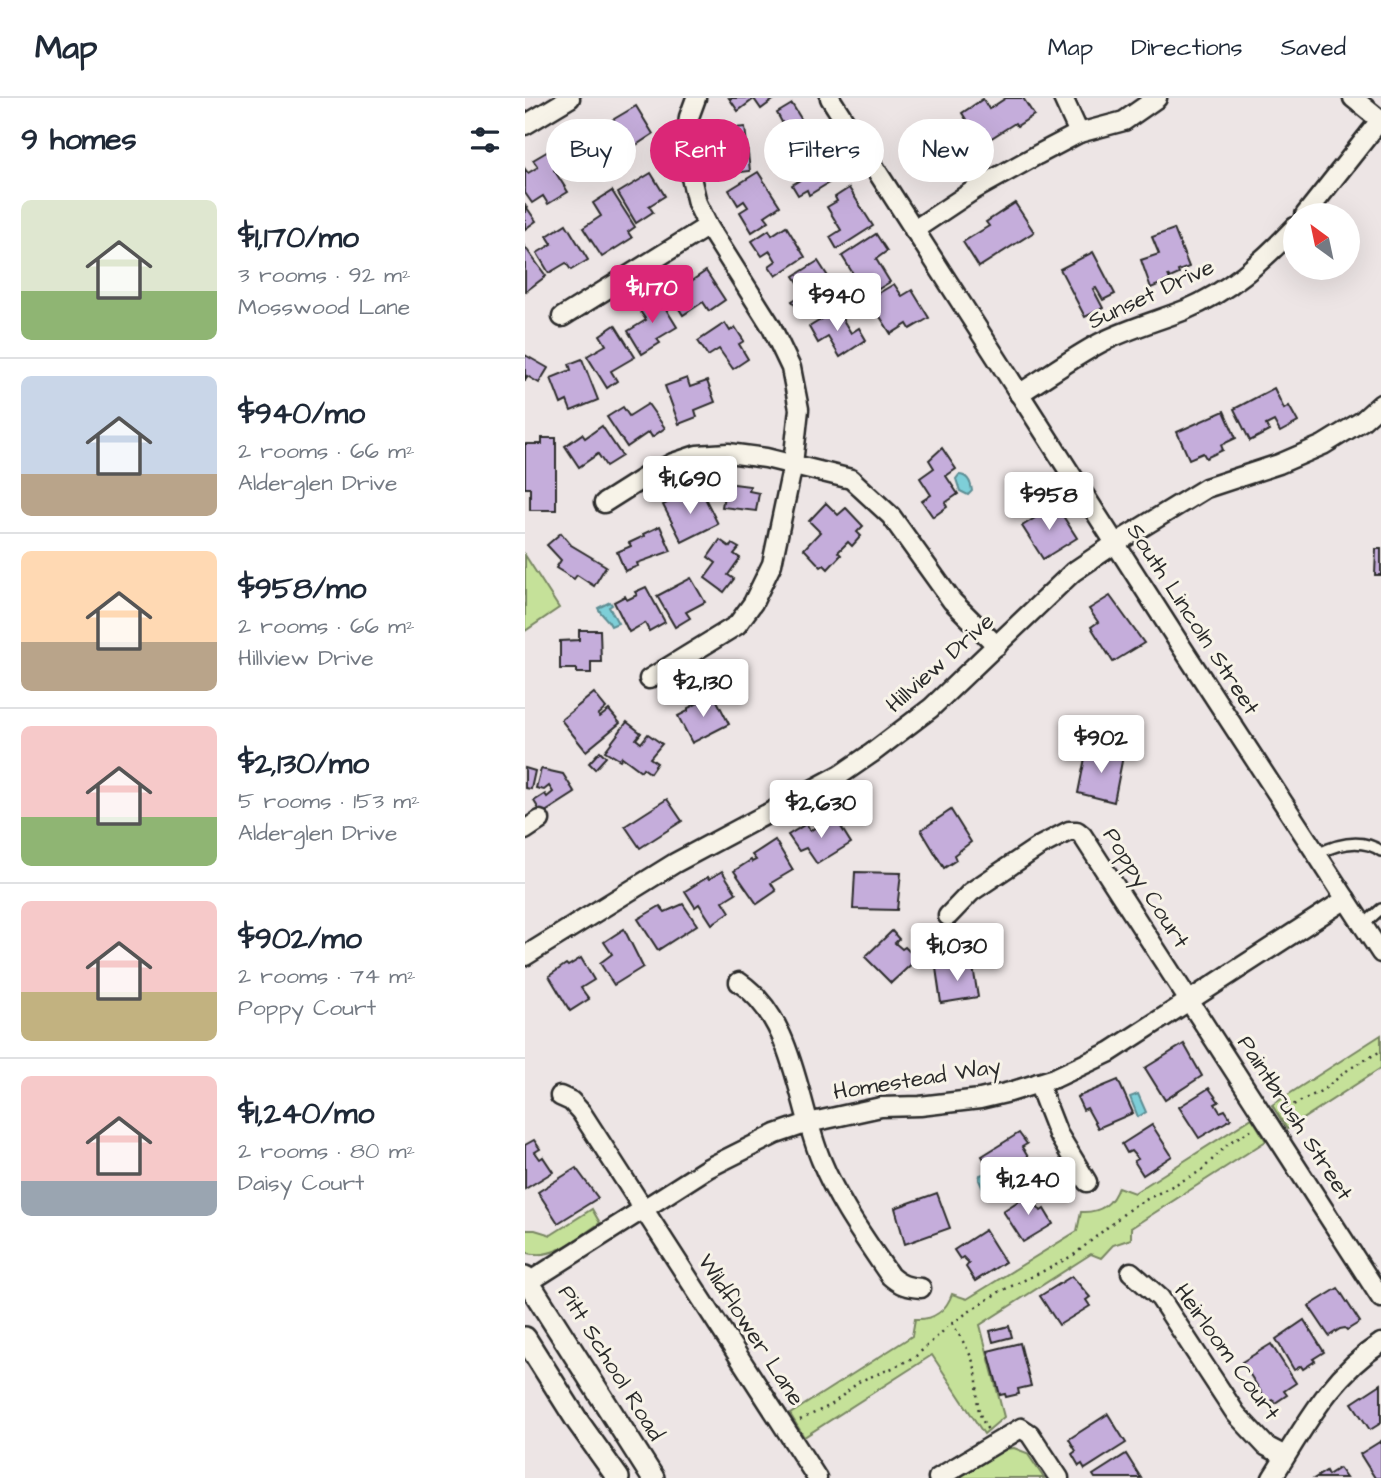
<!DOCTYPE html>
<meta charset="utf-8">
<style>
:root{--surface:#fff;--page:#f6f6f7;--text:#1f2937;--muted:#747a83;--line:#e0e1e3;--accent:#db2777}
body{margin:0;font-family:"Architects Daughter",sans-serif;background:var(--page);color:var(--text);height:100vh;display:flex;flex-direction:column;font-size:26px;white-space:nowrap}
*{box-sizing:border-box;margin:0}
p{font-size:23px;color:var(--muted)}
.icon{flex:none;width:38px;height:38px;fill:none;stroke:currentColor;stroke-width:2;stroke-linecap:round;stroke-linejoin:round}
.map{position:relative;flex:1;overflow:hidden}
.side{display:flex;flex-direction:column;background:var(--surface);width:525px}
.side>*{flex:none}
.banner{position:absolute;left:21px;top:21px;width:665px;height:63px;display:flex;gap:14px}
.needle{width:46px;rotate:327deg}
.fabs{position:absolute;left:758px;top:105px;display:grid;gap:14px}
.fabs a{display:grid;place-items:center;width:77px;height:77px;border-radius:50%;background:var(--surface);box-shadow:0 7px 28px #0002;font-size:35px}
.price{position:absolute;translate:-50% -60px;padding:0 16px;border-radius:7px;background:#fff;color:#222;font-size:23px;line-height:46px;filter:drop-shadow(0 2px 4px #0008)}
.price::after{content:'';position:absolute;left:50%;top:42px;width:21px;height:16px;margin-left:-10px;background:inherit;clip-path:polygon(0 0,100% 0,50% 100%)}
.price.on{background:var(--accent);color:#fff}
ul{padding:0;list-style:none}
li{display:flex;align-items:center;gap:21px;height:175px;padding:0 21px}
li+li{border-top:2px solid var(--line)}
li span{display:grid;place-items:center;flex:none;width:196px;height:140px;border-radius:10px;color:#555}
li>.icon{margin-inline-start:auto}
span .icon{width:84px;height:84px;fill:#fffc;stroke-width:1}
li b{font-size:30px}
h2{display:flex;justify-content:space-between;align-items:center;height:84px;padding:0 21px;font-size:30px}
.tag{padding:0 24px;border-radius:32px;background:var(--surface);box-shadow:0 7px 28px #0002;font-size:24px;line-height:63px}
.tag.on{background:var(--accent);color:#fff}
header{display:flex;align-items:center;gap:42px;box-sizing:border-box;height:98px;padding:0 35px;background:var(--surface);border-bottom:2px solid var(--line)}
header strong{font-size:33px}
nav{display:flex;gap:38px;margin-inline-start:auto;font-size:24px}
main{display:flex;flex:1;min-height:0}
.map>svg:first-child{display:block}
</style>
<header>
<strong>Map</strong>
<nav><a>Map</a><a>Directions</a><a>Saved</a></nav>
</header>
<main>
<section class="side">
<h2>9 homes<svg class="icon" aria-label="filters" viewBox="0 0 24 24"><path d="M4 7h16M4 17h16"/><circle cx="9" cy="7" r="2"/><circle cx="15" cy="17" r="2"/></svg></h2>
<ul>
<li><span style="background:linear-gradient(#dfe7d0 65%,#8fb573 0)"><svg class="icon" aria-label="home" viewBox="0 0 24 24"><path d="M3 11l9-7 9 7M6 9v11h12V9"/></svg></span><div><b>$1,170/mo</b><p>3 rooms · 92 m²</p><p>Mosswood Lane</p></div></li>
<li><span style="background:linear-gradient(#c9d6e8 70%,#b9a48a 0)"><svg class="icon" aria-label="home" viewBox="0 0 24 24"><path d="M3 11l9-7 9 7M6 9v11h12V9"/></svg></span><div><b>$940/mo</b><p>2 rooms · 66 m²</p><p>Alderglen Drive</p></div></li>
<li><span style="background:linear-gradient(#ffd9b3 65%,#b9a48a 0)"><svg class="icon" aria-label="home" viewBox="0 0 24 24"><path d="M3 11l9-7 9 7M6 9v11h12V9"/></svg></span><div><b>$958/mo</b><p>2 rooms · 66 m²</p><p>Hillview Drive</p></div></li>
<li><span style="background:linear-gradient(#f6c9c9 65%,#8fb573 0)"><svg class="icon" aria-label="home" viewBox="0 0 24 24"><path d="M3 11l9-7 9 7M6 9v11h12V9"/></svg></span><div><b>$2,130/mo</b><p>5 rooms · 153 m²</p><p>Alderglen Drive</p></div></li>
<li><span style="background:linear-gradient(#f6c9c9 65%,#c2b280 0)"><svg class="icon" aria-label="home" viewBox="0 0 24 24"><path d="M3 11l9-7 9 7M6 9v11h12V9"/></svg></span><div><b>$902/mo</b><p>2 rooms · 74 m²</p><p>Poppy Court</p></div></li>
<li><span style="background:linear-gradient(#f6c9c9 75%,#9aa5b1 0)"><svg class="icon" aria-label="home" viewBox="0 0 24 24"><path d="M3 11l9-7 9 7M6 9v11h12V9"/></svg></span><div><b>$1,240/mo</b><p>2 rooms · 80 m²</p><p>Daisy Court</p></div></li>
</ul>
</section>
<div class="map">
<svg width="856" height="1380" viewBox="0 0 856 1380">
<rect width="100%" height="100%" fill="#ede5e5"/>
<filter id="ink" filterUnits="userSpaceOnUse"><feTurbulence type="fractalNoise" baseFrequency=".0143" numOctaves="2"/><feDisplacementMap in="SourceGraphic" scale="14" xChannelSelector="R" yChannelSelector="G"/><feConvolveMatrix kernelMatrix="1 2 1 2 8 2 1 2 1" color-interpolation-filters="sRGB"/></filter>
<g filter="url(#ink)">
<g fill="#c5e199" stroke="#788662" stroke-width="2">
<polygon points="0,457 34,510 0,533"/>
<polygon points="856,937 856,970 762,1031 747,1007"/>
<path d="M727 1020 741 1043 606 1130V1141L588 1147 576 1160 566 1156 455 1227 479 1319 459 1336 407 1257 279 1339 265 1316 387 1238 390 1221C408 1222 421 1213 427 1196L442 1201 552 1133 556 1114C575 1115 587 1107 593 1089L609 1095Z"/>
<path d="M67 1111 75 1125C53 1139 28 1164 0 1154V1132H10L26 1137Z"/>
<polygon points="489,1350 502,1355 519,1380 434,1380 480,1351"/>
</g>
<g fill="#7ecfd8" stroke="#5d8d93" stroke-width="2">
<path d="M434 377C443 377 446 385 447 393L443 397 435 393 431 381Z"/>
<path d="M85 504 87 507 84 509 93 525 86 528C82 519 77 519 73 510Z"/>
<polygon points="613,996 621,1014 613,1019 605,999"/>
<polygon points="458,1076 463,1078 470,1092 465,1098 460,1096 454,1082 455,1077"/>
</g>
<g fill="#c5addb" stroke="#2b2b2b" stroke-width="2">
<polygon points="204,0 251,0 236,11 229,1 213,13"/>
<polygon points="481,0 498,0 509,17 492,28 490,25 457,46 437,15 458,1 464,11"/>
<polygon points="267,6 286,37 264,51 252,32 259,28 252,15"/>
<polygon points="111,8 128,36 102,53 84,24"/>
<polygon points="220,29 225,73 193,77 188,32"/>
<polygon points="77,30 99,65 85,74 77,61 58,73 39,42 53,34 58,42"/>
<polygon points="289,49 299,67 306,63 315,78 284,97 282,92 273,97 267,87 275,82 264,64"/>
<polygon points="25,52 35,68 29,72 43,94 23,106 18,98 7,105 0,95 0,71 3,75 13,69 8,62"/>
<polygon points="233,74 255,108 240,118 244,123 227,134 215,114 223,109 219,103 213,107 204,92"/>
<polygon points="126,75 140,98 124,108 128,114 111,125 93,95"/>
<polygon points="324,90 348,128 312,151 305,139 316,132 302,109 312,103 310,99"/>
<polygon points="87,93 110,129 103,134 107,140 77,159 58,130 76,118 68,105"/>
<polygon points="490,105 509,134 454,169 438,144 464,128 461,124"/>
<polygon points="0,107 11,123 0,131"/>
<polygon points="41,126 63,162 46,172 41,165 24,175 12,155 27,146 22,138"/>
<polygon points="261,128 280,159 251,178 244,168 251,163 245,153 237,158 227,143 244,132 247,137"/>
<polygon points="649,131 664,169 653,173 654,176 645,180 643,177 645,182 626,190 616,162 634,156 627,139"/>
<polygon points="351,136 362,153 351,161 365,184 342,198 317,158"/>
<polygon points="0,149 21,178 0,194"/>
<polygon points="568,154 590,196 578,202 571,190 568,191 578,210 560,219 535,171"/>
<polygon points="293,163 313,194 277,217 267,203 280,195 269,178"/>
<polygon points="181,173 200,202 184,213 178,204 158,217 142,192 155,183 159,188"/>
<polygon points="369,186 377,198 387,192 404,220 385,231 382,226 366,236 344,201"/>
<polygon points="133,198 152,229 132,241 135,245 117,256 103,233 121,222 113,210"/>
<polygon points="312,212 326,235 334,230 341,242 315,259 303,239 293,245 284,229"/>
<polygon points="200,225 205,233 210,229 219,243 214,246 223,261 208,271 194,251 183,258 173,243"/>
<polygon points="90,227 110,259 86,273 92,283 82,290 62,258 81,247 75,237"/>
<polygon points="0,257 23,270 14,285 2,278 0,283"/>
<polygon points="57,261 73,302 46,313 42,303 36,306 26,280 46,272 44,266"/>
<polygon points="162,280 165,289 182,283 190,304 170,312 172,319 154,326 140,288"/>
<polygon points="749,290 759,311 764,308 773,324 755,334 749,323 741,327 744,333 725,343 709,311"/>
<polygon points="123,306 140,330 127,339 124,334 102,349 82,319 98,309 104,318"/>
<polygon points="699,313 711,340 696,347 698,352 681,360 678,355 664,361 652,334"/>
<polygon points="77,328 97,358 81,368 73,356 54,369 40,348 57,336 60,340"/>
<polygon points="17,340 31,340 31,412 5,412 5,390 0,390 0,346 17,346"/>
<polygon points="417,350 431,371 421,378 433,396 420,405 422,409 408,419 397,403 406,397 395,380 409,370 404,362"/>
<polygon points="201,385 225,388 224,393 234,395 231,413 197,409"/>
<polygon points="178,396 193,426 157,444 138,407 157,397 161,404"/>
<polygon points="301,405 313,417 321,410 338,428 332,434 336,438 327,448 323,444 313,454 316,457 303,471 299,467 296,469 279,451 295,434 284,423"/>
<polygon points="531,407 552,440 518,461 497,428"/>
<polygon points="135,428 146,453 112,465 113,468 100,473 92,454 106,448 104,445 119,438 118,436"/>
<polygon points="36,435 46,447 81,468 69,488 52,477 49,481 31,470 36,462 22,447"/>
<polygon points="195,442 205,449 207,446 214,450 209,456 215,460 203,477 209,481 199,494 180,480 191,465 183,459"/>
<polygon points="851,451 856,451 856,477 850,477"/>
<polygon points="166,480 180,504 161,514 165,520 150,529 132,498"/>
<polygon points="121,489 140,524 124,533 120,525 104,534 89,504 100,498 102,502 112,497 110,494"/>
<polygon points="585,498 619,545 588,564 566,529 573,524 564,511"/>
<polygon points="54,532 75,532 76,564 66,564 66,575 52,575 52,571 35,571 35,543 54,542"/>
<polygon points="69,595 81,610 73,617 75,619 84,612 95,625 61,653 36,622"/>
<polygon points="189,597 204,626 167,645 153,618 163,613 163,610"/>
<polygon points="102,624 116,635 111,641 116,645 123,636 137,646 125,660 132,665 125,675 118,670 116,673 97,659 95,662 80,653"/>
<polygon points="562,650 598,658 589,704 553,695"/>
<polygon points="75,653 81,659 70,671 64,665"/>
<polygon points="0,670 10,673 6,691 0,690"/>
<polygon points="16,671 38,676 50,695 17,716 9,703 20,696 22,699 28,694 24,688 19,692 11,690"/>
<polygon points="142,701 157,723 115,750 100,728"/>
<polygon points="426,712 446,744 429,757 431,762 419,770 396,732"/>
<polygon points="308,721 311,721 326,745 292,766 281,750 274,753 263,737 281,726 285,733 291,729 293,732"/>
<polygon points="250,742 268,772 246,785 251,793 232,806 209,773 226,762 227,764 231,762 227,757"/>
<polygon points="197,773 211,795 198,803 205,814 187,826 174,806 170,809 160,793 183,779 184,781"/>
<polygon points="330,774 376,775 372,812 328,811"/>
<polygon points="158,806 172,827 133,852 113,821 135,808 140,814"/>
<polygon points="99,831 118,869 89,887 75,865 87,856 79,844"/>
<polygon points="367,833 374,841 370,845 377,851 380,849 392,861 366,885 340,859"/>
<polygon points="56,860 69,882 56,890 64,901 45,913 24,878 41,866 43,868"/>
<polygon points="447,863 453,899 416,905 411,870 427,867 429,872 437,869 436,865"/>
<polygon points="659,946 677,978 640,1002 620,970"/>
<polygon points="593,982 608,1015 573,1030 562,1010 558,1012 552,999"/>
<polygon points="684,990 694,1004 690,1006 695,1014 700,1012 706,1021 674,1040 654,1009"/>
<polygon points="627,1027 647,1058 618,1077 609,1063 613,1061 606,1053 602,1055 597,1046"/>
<polygon points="494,1035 502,1046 497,1049 509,1069 477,1090 457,1058"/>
<polygon points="9,1042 15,1051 10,1054 15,1061 18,1059 28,1074 0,1091 0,1047"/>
<polygon points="51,1070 73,1100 33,1125 13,1094"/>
<polygon points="509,1093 515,1102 510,1105 516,1113 519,1111 528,1126 498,1144 478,1113"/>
<polygon points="412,1095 425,1130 380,1146 370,1110"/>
<polygon points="460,1132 480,1164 450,1183 441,1169 444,1165 438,1159 435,1161 429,1152"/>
<polygon points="547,1178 565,1199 561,1202 565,1208 534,1227 515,1198"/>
<polygon points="813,1190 835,1224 822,1232 820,1230 815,1231 804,1238 784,1208"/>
<polygon points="779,1222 799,1254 788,1261 790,1263 778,1271 776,1268 769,1272 751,1241"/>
<polygon points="484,1228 487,1239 468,1244 465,1233"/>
<polygon points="495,1245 506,1288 493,1291 494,1296 481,1299 480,1296 475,1297 463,1253"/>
<polygon points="746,1246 771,1285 759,1293 762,1297 750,1305 748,1302 743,1305 717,1264"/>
<polygon points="856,1286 856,1325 845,1332 827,1305"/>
<polygon points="583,1316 601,1345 560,1371 557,1366 554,1368 547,1356 551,1353 544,1341"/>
<polygon points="856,1343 856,1380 850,1380 835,1356"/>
<polygon points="601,1356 616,1380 570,1380 568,1377"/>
<polygon points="814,1370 821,1380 790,1380 801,1373 803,1377"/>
</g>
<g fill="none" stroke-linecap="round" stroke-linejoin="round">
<g stroke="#2b2b2b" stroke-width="14">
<g id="service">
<path d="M792 756C812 746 836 739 856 753"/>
<polyline points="838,827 856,811"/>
</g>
</g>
<g stroke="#2b2b2b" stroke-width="23">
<g id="minor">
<polyline points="305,0 656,548 856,855"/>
<polyline points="538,0 554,35"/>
<polyline points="828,0 855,22"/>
<polyline points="0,27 45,0"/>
<polyline points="780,117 856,21"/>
<polyline points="389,132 449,92 512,57 554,35 599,23 632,0"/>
<polyline points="37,219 183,128"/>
<path d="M494 296C521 279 547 260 575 245 602 231 632 223 660 212 703 194 738 163 770 129"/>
<polyline points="79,405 120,379 148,365 172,357 203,355 241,360 326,381 366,418 427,503 472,548"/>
<polyline points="124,581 212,527 228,505 247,466 268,366 274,311 266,270 246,228 183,128 172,105 160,54 164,19 171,0"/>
<polyline points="0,732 15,722"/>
<polyline points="423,818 446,794 513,749 544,733 552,733 557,737 856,1200"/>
<polyline points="0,858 150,765 315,677 347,655 406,610 548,474 591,445 681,390 754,366 798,347 837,323 856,306"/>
<path d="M214 884C270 922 272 1005 296 1062 313 1104 340 1141 365 1178 375 1187 382 1189 396 1190"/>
<polyline points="513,985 533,1036 562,1084"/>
<polyline points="35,998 46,1003 56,1014 292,1380"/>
<polyline points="606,1174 635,1200 711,1316 741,1348 760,1358"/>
<polyline points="4,1184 183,1070 251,1036 283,1025 356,1009 395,1008 455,1001 485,994 530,980 585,954 821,801"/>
<polyline points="413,1380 496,1330 505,1336 534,1380"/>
<path d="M747 1380C779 1330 805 1278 856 1245"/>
</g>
</g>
<g stroke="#2b2b2b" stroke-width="26">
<g id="tertiary">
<polyline points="0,1179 128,1380"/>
<polyline points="0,1240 53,1324 93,1380"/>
</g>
</g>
<g stroke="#2b2b2b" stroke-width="2.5" stroke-dasharray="2 5" stroke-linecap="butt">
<polyline points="756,1013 798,992 824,971 856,953"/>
<path d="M427 1225C436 1241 448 1257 451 1275 455 1300 447 1307 463 1332"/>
<polyline points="275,1322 306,1307 335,1283 370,1269 391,1258 427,1225 448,1211 474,1194 529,1168 550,1156 607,1109 676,1073 705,1044 728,1031"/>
</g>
<use href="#service" stroke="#f7f3e8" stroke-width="9"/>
<use href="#minor" stroke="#f7f3e8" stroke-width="18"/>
<use href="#tertiary" stroke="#f7f3e8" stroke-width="21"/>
</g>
</g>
<g text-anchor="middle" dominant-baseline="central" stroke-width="6" stroke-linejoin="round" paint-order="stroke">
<g font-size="23" fill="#2b2b2b" stroke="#f7f3e8">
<text transform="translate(626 196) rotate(-25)">Sunset Drive</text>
<text transform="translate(668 521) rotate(57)">South Lincoln Street</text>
<text transform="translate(415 565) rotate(-42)">Hillview Drive</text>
<text transform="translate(621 790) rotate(57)">Poppy Court</text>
<text transform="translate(392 981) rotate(-9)">Homestead Way</text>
<text transform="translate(770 1020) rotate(57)">Paintbrush Street</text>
<text transform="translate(226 1232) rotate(57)">Wildflower Lane</text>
<text transform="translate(702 1254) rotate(54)">Heirloom Court</text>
<text transform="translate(86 1265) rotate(58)">Pitt School Road</text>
</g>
</g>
</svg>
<div class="fabs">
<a><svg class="needle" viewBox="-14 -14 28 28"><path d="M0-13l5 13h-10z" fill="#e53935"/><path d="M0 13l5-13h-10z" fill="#747a83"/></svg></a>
</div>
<b class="price on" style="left:127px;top:227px">$1,170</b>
<b class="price" style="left:312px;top:235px">$940</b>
<b class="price" style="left:165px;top:418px">$1,690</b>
<b class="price" style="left:524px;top:434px">$958</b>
<b class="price" style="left:178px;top:621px">$2,130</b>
<b class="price" style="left:576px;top:677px">$902</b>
<b class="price" style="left:296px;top:742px">$2,630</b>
<b class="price" style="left:432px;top:885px">$1,030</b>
<b class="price" style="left:503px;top:1119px">$1,240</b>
<div class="banner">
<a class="tag">Buy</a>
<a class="tag on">Rent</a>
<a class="tag">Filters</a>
<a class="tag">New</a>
</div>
</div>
</main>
